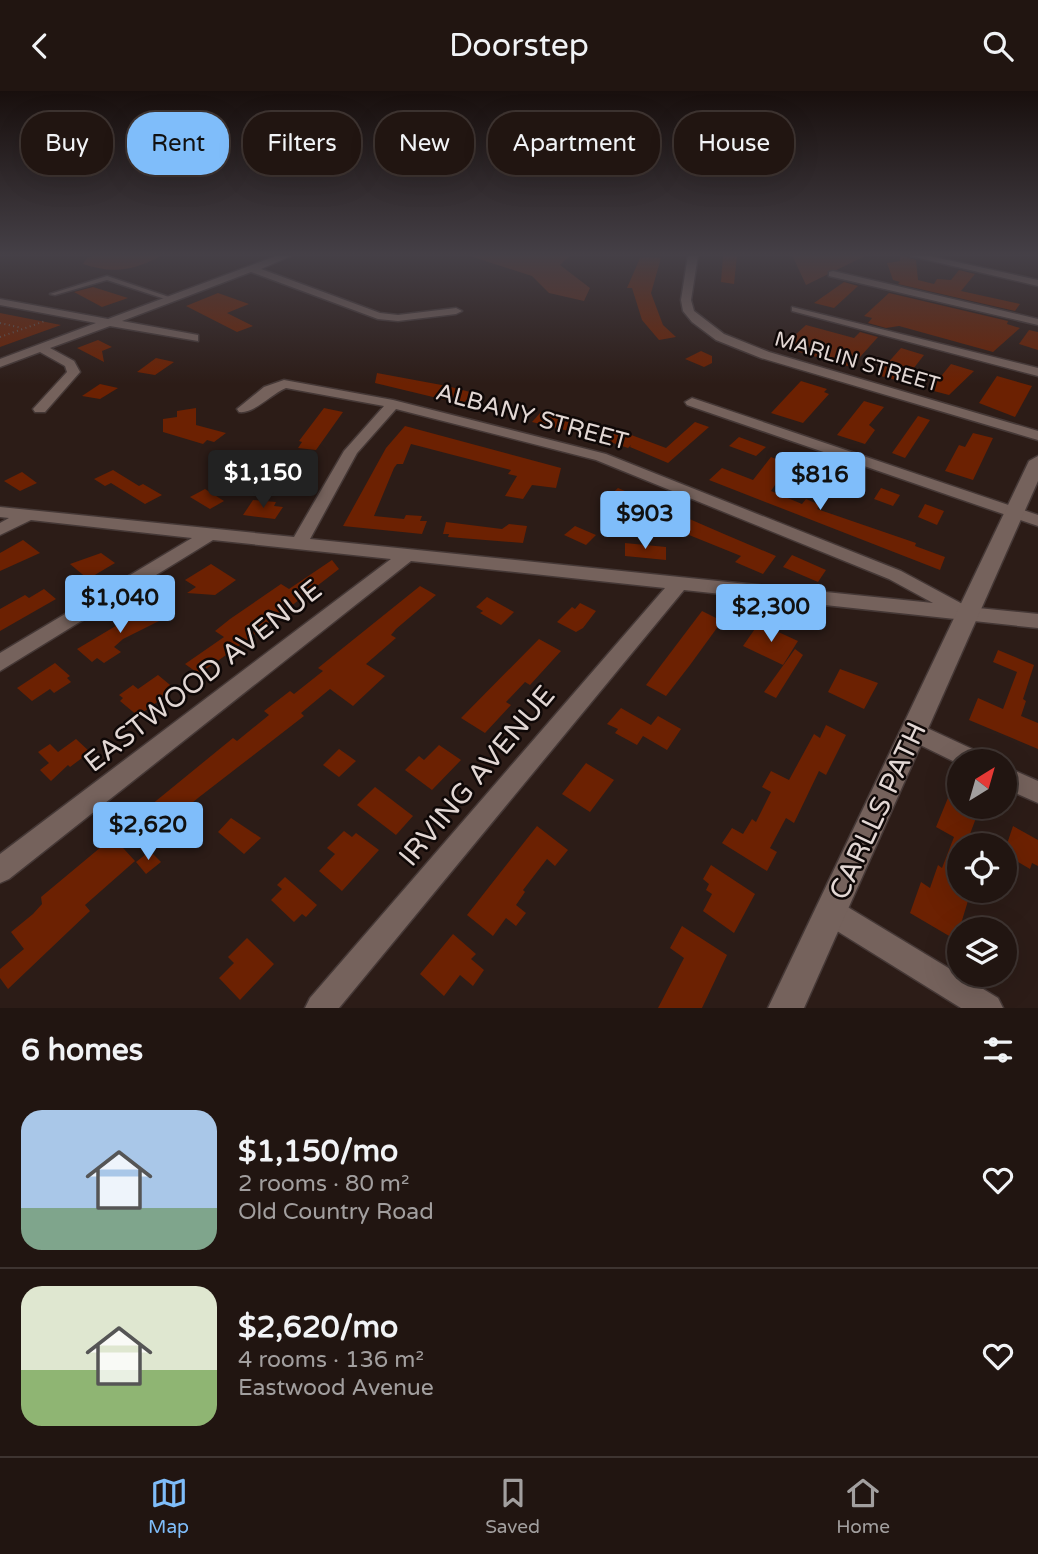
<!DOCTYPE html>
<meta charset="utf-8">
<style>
:root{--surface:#211511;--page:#291e1a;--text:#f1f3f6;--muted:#a29f9f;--line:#3e3431;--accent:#7fbdfa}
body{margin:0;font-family:"Varela Round",sans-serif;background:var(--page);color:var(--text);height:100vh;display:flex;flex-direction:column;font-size:26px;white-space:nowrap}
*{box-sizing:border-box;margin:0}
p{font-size:23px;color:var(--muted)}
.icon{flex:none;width:38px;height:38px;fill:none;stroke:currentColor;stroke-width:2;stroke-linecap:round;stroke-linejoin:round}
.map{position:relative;height:917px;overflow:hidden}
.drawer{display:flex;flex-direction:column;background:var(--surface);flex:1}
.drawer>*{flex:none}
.banner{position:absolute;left:21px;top:21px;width:998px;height:63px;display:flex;gap:14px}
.needle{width:46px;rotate:37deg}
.fabs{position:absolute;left:947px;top:658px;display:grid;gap:14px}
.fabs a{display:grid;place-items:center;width:70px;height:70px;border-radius:50%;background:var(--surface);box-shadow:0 7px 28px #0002,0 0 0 2px var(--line);font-size:35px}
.price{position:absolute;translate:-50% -60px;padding:0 16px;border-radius:7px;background:var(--accent);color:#111;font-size:23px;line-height:46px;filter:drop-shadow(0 2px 4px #0008)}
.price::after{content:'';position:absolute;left:50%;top:42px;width:21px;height:16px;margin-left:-10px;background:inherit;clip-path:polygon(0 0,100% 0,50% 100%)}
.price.current{background:#222;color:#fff}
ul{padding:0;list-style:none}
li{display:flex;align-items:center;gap:21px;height:175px;padding:0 21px}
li+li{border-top:2px solid var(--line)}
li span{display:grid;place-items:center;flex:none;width:196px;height:140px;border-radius:21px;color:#555}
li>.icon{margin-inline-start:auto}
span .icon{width:84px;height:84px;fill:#fffc;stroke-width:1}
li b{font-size:30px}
h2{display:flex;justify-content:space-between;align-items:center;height:84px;padding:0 21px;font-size:30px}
.chip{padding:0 24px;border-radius:28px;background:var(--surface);box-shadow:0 7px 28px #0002,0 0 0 2px var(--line);font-size:24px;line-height:63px}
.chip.current{background:var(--accent);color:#111}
header{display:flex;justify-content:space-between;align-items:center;height:91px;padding:0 21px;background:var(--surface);font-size:32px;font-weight:600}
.dock{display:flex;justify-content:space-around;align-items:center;height:98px;border-top:2px solid var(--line);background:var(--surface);font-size:19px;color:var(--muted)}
.dock a{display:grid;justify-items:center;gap:4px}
.dock .current{color:var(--accent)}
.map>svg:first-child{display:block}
</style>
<header><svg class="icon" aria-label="back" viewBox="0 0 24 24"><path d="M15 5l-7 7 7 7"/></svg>Doorstep<svg class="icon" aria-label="search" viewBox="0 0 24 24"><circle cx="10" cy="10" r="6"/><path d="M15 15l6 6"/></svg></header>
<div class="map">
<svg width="1038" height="917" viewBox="0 0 1038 917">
<rect width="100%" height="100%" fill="#2c1c17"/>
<g fill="#612a17">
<path d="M95 164H162C134 180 113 183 83 173L87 167Z"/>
<polygon points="467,164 570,164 560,174 590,197 584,210 549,202 532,185"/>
<polygon points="792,164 867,164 806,194"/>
</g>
<g fill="#6c2102">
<polygon points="723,164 737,164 734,193 721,191"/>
<polygon points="900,164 916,169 918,189 934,193 937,188 951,189 959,179 975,183 961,200 1020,213 1015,220 898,193 900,191 893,189 887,172 900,170"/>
<polygon points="647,166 661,167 651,202 663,234 676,246 659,249 642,229 632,197 627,197 640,167"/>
<polygon points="844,191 858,195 834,217 814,212"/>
<polygon points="93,196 128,207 102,216 74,201"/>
<polygon points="218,202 249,213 227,222 253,235 237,241 186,215"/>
<polygon points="889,202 1008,230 1007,233 1020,237 993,261 899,235 886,237 868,232 872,227 864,225"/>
<polygon points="0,222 61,234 0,256"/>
<polygon points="806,234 854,247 860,241 878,246 851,276 782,256"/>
<polygon points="1029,239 1038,241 1038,259 1019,253"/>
<polygon points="98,249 112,256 102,260 104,271 77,257"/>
<polygon points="901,257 924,264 903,291 877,284"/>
<polygon points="701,260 712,265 712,272 704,276 685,268"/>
<polygon points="156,267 174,271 155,284 137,281"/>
<polygon points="951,273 974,280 949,304 930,299"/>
<polygon points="377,282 447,295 474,302 462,313 375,292"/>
<polygon points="997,285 1032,295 1015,326 979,312"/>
<polygon points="801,290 827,298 824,301 829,303 803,332 771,322"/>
<polygon points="100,293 118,297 100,308 82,305"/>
<polygon points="864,310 884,316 869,334 875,339 865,353 837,344"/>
<polygon points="196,317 196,334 226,342 214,351 207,349 203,353 163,341 163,328 177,326 177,320"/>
<polygon points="324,317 343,321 316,359 298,357 302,351 299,350"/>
<polygon points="541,321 576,330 573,341 532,331"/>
<polygon points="918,325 930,329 905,367 892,362"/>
<polygon points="695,331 709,336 668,372 630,356 631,354 628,357 607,350 618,339 666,357"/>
<polygon points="405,335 561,377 556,397 532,394 523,408 505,405 517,385 508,383 511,379 411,353 403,373 397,373 394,377 374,425 404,428 406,424 422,425 420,430 427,430 422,443 343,435 386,357"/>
<polygon points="973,342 993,347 973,389 945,380 959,354 965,356"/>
<polygon points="739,346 766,356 756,365 729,355"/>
<polygon points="771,366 789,373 771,400 802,413 806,408 820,414 817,418 916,452 915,455 945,466 940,479 709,389 722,377 753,389"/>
<polygon points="113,379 139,395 143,393 162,404 145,413 111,392 105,395 94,388"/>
<polygon points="22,381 37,392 20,400 4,390"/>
<polygon points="618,397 724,443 776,465 763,483 735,471 741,465 637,423 639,421 607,407"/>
<polygon points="881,397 900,404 893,415 874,408"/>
<polygon points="205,398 224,410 210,418 190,406"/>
<polygon points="253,409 276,411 274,415 283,416 275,428 243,424"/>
<polygon points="925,413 944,420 937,434 918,426"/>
<polygon points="446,431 502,438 509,433 527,435 523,452 448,446 449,443 443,443"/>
<polygon points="575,435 596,444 586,454 564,444"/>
<polygon points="23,449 40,462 0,480 0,462"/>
<polygon points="625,452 666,456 666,469 625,465"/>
<polygon points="101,462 115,472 88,488 70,473"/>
<polygon points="792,464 826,479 818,491 783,476"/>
<polygon points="332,469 339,478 246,550 199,583 185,573 224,546 215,540 230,528 281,493 289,498"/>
<polygon points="211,473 236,489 215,504 187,502 196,496 185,489"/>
<polygon points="420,495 436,504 396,538 391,544 396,547 366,573 385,585 353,615 330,598 301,622 304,625 198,707 179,723 184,728 169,741 165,737 159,742 140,723 233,647 237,650 269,624 264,620 290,600 294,603 323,580 318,577"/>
<polygon points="44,498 56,508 0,540 0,518 25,504 29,507"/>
<polygon points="487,506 514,521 501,534 480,522 483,520 476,516"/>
<polygon points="580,512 596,520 583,537 576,541 557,531 572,516 575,518"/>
<polygon points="151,514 167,526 123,548 114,556 121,561 104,572 97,567 92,571 77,558"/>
<polygon points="702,520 722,530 690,574 666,605 646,594"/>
<polygon points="759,532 798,550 783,574 743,555"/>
<polygon points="539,548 561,560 530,594 525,591 506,611 511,614 485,642 461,627"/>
<polygon points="795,558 803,564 776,607 764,601"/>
<polygon points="998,559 1034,574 1023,608 1026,610 1021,625 1038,632 1038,658 969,629 978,607 1003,618 1017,581 993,571"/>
<polygon points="55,572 70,585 67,587 71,591 54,602 50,598 32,610 17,597"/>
<polygon points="840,578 878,592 864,618 828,601"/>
<polygon points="158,584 175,598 138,625 120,610 123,607 119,604 133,594 138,598"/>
<polygon points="621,617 651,634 658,625 681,638 667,659 643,645 637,654 615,642 618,638 607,633"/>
<polygon points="826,634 846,644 826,684 819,680 794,732 786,727 770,757 777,761 767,780 722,752 732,737 743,743 752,728 756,731 771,701 762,696 771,680 789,689 814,643 820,647"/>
<polygon points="76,648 90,661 70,676 68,674 51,690 40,679 49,672 38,661 50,653 58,661"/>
<polygon points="439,654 461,669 432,699 405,679 419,665 424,669"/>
<polygon points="339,658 356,670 339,686 323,674"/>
<polygon points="586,672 614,689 590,721 562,703"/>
<polygon points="375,696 413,725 396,744 357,714"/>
<polygon points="950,702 959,707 959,716 980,716 966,754 959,754 959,800 971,800 956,849 910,822 921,791 930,797 938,774 942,777 954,746 936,736"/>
<polygon points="231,727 261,747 244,763 218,741"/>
<polygon points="537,735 568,759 555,775 547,768 523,799 525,801 516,814 526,822 516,835 506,827 493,845 467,824"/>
<polygon points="1013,735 1038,749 1038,775 1032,772 1030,778 1013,768 1015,761 1006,756"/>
<polygon points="344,740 352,746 356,742 379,759 342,800 319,780 335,763 327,757"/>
<polygon points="113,746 135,770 85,814 90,820 8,898 0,887 0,878 24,858 11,841 33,823 42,813 41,806"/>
<polygon points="150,760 161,771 146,783 136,771"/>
<polygon points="711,774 755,803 734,842 703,820 712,803 706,799 709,793 703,788"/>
<polygon points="285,786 317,814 306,826 302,823 294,831 271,809 282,798 277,794"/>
<polygon points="682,835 727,864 702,917 658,917 684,867 670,857"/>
<polygon points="453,843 476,863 471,868 484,879 473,895 460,884 444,905 420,883"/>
<polygon points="247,847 274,873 240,909 219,887 234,872 228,866"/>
</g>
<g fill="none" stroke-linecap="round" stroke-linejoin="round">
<g stroke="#453836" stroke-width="3">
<polygon id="lane" points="107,185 172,207 173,208 168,209 107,189 55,204 50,203"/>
</g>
<g stroke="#453836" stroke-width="3">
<g id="street">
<polygon points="279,164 293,164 261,178 380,222 398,224 456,217 462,220 456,223 398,230 378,228 251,181 122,230 198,244 198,250 110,235 50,257 74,270 80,281 45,321 35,321 33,318 67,281 65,275 40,261 0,276 0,268 96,232 0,214 0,208 108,228"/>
<polygon points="688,164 698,164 691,209 694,220 724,243 769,261 1038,340 1038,349 761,267 716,249 692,231 683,220 681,209"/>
<polygon points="906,164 925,164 1038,189 1038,195"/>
<polygon points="833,180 1038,228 1038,234 829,185 829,181"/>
<polygon points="792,216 1038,277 1038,285 792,220"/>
<path d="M284 289 393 309 606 363 901 480 968 516 1038 523V537L684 499 339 917H305L310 907 665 497 411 470 9 788 0 792V763L391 468 213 449 0 580V562L192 447 31 429 0 444V432L9 427 0 426V416L294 446 344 360 384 315 286 297C271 303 254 323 239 321L237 318 264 296ZM396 318 596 369 889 488 933 512 310 448 357 362Z"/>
<polygon points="692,307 1038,424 1038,435 687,314 685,311"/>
<polygon points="914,631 983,663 986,670 959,670 959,673 906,647 903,640 906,633"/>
<polygon points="1004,675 1038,690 1038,712 1004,697"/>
<polygon points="831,806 998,907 1003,917 961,917 821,830 817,820 821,810"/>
</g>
</g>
<g stroke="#453836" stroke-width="3">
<polygon id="secondary" points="1038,365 1038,390 804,917 768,917 1029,370"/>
</g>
<g stroke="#675954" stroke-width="2" stroke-dasharray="1 3.5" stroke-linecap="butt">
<polyline points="0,232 22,237"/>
<polyline points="0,246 45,230"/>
</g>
<use href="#lane" fill="#75625c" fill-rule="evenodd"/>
<use href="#street" fill="#75625c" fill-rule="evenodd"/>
<use href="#secondary" fill="#75625c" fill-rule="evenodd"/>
</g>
<linearGradient id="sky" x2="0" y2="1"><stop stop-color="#180f0d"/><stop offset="0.56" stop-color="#454047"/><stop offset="1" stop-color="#454047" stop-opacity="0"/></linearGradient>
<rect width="1038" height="293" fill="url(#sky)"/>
<g text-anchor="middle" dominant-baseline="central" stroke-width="5" stroke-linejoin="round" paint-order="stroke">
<g font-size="21" fill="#e2d7d4" stroke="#0f0807">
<text transform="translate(857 271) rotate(16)">MARLIN STREET</text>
</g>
<g font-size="24" fill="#e2d7d4" stroke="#0f0807">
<text transform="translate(532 326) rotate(15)">ALBANY STREET</text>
</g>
<g font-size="28" fill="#e2d7d4" stroke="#0f0807">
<text transform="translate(203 585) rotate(-38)">EASTWOOD AVENUE</text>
<text transform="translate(477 685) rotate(-50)">IRVING AVENUE</text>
<text transform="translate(878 720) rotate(-65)">CARLLS PATH</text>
</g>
</g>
</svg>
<div class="fabs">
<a><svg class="needle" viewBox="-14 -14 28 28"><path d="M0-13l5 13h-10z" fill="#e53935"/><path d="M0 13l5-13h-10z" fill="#a29f9f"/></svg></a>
<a><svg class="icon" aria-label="locate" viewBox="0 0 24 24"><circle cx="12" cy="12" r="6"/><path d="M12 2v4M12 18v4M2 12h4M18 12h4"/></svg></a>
<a><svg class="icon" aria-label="layers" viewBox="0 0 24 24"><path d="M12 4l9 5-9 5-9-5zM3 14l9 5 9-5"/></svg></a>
</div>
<b class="price current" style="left:263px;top:419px">$1,150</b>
<b class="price" style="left:820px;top:421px">$816</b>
<b class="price" style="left:645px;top:460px">$903</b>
<b class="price" style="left:120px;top:544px">$1,040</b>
<b class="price" style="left:771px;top:553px">$2,300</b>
<b class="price" style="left:148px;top:771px">$2,620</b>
<div class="banner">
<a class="chip">Buy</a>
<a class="chip current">Rent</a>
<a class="chip">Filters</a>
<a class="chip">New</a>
<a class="chip">Apartment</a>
<a class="chip">House</a>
</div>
</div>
<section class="drawer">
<h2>6 homes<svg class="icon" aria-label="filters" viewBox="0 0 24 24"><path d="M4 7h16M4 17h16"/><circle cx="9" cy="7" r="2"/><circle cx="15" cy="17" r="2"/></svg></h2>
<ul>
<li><span style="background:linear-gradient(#a9c7e8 70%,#7fa58c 0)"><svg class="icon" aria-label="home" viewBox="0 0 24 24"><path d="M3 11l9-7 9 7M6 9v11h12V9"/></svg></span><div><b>$1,150/mo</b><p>2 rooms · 80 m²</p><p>Old Country Road</p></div><svg class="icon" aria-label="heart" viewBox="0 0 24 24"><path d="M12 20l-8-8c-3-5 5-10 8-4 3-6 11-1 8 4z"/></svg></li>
<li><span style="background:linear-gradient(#dfe7d0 60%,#8fb573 0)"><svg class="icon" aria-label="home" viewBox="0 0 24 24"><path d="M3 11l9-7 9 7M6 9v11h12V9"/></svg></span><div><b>$2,620/mo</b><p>4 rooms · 136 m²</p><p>Eastwood Avenue</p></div><svg class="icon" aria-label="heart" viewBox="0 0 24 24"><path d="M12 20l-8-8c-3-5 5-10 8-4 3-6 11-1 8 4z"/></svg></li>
</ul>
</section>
<nav class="dock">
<a class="current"><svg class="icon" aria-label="map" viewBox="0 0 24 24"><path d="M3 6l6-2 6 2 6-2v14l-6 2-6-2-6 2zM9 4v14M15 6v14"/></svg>Map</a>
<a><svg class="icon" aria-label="saved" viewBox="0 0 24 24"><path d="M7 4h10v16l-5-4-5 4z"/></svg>Saved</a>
<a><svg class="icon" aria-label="home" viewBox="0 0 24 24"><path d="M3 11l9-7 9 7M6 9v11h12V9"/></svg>Home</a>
</nav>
